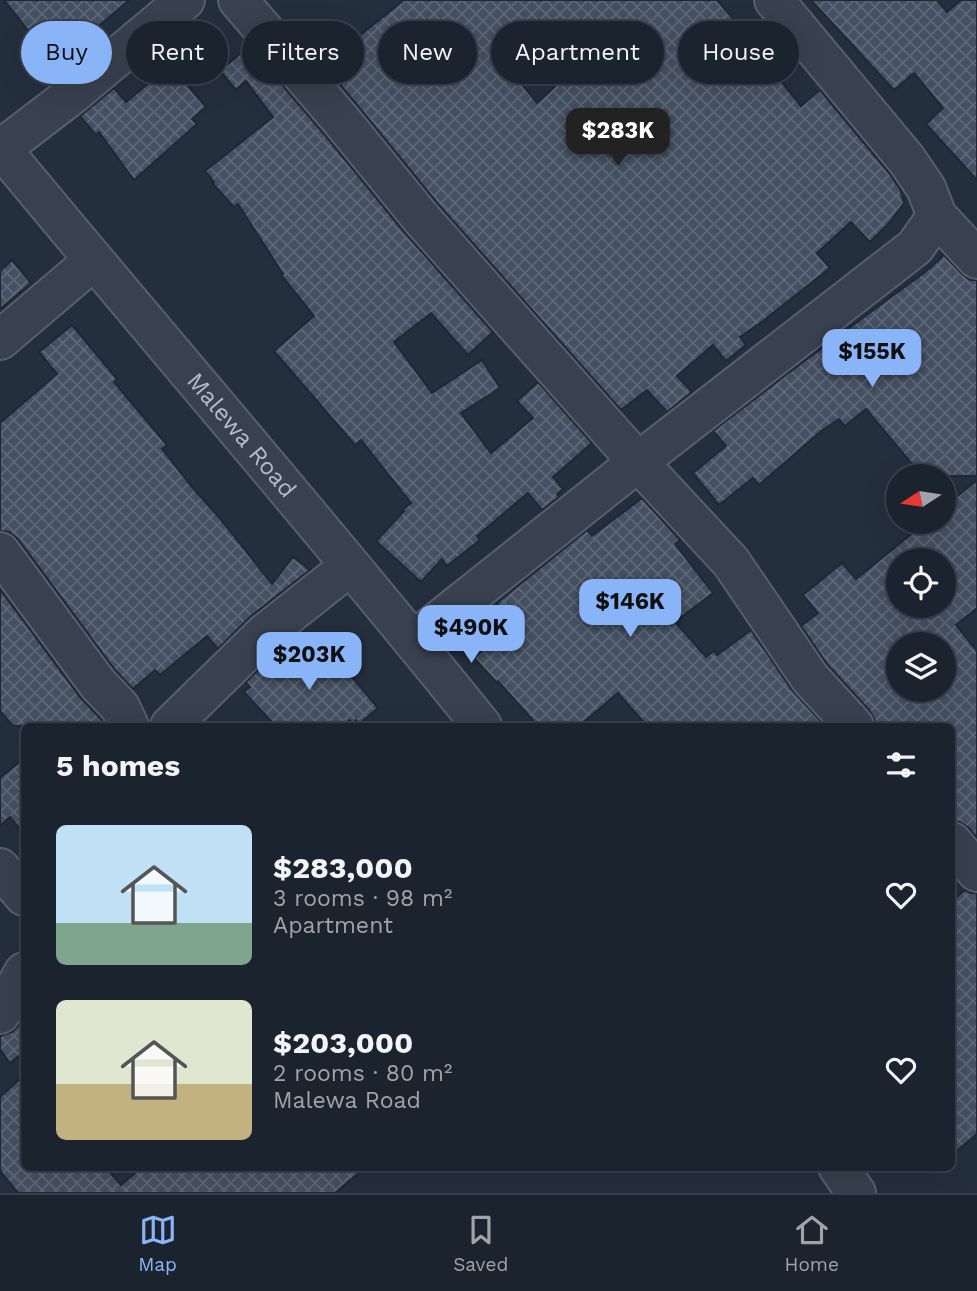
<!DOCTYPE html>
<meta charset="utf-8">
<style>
:root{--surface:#1b232e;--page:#282f3a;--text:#f1f3f6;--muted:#a0a4aa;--line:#39404a;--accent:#8ab4f8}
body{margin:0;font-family:"Work Sans",sans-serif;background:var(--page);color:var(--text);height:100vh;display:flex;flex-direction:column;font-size:26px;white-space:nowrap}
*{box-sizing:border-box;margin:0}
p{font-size:23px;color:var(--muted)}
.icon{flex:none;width:38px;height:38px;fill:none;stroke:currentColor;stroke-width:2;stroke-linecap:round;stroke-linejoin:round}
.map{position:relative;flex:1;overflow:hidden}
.drawer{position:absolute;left:21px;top:723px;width:934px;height:448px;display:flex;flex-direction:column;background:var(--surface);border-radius:10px;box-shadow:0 7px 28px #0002,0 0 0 2px var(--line)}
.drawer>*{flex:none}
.guide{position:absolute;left:21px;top:21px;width:936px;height:63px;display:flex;gap:14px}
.needle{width:46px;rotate:258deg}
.controls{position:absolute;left:886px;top:464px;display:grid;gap:14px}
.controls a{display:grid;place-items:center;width:70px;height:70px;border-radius:50%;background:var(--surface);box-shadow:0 7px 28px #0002,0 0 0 2px var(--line);font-size:35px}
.price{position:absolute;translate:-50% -60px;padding:0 16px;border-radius:14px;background:var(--accent);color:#111;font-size:23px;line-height:46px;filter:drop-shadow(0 2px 4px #0008)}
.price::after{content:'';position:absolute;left:50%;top:42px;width:21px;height:16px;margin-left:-10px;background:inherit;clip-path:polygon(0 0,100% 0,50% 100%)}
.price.selected{background:#222;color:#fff}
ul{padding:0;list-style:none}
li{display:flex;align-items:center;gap:21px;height:175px;padding:0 35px}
li span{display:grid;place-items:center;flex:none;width:196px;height:140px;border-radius:10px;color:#555}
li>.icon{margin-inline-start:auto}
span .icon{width:84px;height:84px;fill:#fffc;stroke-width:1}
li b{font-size:30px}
h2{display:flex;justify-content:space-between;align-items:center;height:84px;padding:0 35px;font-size:30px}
.chip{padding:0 24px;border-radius:32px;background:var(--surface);box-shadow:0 7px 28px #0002,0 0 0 2px var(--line);font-size:24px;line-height:63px}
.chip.selected{background:var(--accent);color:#111}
.tabs{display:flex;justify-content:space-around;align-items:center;height:98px;border-top:2px solid var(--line);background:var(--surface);font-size:19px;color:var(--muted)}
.tabs a{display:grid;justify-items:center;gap:4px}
.tabs .selected{color:var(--accent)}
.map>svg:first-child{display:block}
</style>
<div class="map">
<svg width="977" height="1193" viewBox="0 0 977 1193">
<defs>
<pattern id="building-cross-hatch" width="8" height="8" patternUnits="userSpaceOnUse" patternTransform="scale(1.75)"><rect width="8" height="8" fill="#455162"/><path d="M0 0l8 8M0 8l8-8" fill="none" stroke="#5d6877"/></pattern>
</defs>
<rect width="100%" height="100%" fill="#242f3e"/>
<g fill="url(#building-cross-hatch)" stroke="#1f2835" stroke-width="2" fill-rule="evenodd">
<polygon points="4,0 129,0 72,49 80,60 63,74"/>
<path d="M404 0H717L757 47 755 49 801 106 820 90 889 173 900 189 904 203 888 224 870 242 851 222 817 253 830 268 763 321 740 337 746 345 726 361 713 345 677 376 692 392 667 412 647 390 621 410 438 204 358 106 296 33 312 20 339 52ZM548 31 580 63 537 103 508 67Z"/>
<polygon points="811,0 937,0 947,12 961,0 977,0 977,180 926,124 943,108 914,73 894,90"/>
<polygon points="249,46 324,134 405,233 493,332 468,355 431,313 394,342 432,393 482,360 500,388 461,413 491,453 533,418 517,401 538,382 592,443 553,477 563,489 557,494 559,497 542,510 528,493 477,536 480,540 447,566 442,559 421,582 376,541 404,511 403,509 411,503 361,440 355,445 274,351 314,316 281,275 283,274 238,204 234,207 213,184 214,182 205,171 273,117 246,81 236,90 220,71"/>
<polygon points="170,65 206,107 192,119 197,124 134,180 99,132 96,135 80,116 114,88 126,102"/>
<polygon points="944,255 962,274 970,280 977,280 977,476 922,476 866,409 845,426 839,419 820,432 759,485 753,478 719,505 693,473 726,446 713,431 795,368 929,269"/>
<polygon points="12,260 31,283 0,309 0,271"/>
<polygon points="72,325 117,379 114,382 167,445 162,449 192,487 218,516 272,584 293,557 310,570 250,617 218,649 207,636 160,675 155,670 133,689 115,670 18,539 9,532 0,531 0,423 57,374 39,352"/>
<path d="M977 480V608L956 625 977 651V838L969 828 960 822 952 821V726H875V721L870 711 827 664 801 626 818 613 803 595 842 563 856 579 926 522H943V508ZM898 560H943V606H898ZM898 644H943V690H898Z"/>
<polygon points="642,498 680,540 675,544 713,593 675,622 706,657 714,651 717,655 751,630 792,690 825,726 647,726 618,693 579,726 538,726 498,681 497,683 474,658 513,623 497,603 587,530 592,536"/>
<polygon points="0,589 80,697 102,720 105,726 13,726 0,711"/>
<polygon points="321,640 378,708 359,724 356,720 352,724 350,720 342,726 276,726 244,692 250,687 246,682 273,655 287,670"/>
<polygon points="24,758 24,834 10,817 0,826 0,778"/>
<polygon points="965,890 970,893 977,893 977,1134 952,1155 952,901"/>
<polygon points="24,1015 24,1052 10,1063 0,1049 0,1036 12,1032 19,1025"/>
<polygon points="24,1075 24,1167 105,1167 121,1185 142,1167 366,1167 335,1193 18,1193 0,1171 0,1097"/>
</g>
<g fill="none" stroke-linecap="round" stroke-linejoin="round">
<g stroke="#565f6c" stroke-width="42">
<g id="minor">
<polyline points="238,0 341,120 421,218 638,462 731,562 810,678 854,726"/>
<polyline points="774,0 907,160 926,188 937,216 977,259"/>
<path id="s1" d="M0 147C160 341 325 530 482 726"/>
<polyline points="1,149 73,94 185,0"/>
<polyline points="0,340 93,261"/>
<polyline points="0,552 98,684 120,707 129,726"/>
<polyline points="413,641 638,462 915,247 937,216"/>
<polyline points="170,726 264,634 350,566"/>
<polyline points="952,842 977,872"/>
<polyline points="0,868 24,896"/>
<polyline points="0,1014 24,972"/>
<polyline points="838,1167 856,1193"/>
</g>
</g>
<use href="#minor" stroke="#38414e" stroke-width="38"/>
</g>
<g text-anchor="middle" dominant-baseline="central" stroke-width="6" stroke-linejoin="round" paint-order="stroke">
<g font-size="24" fill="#b4bcc9" stroke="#1d2633">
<text stroke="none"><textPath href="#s1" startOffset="376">Malewa Road</textPath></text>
</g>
</g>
</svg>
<div class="controls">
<a><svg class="needle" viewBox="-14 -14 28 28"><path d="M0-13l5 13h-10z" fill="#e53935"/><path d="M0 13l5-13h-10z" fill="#a0a4aa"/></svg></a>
<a><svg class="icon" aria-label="locate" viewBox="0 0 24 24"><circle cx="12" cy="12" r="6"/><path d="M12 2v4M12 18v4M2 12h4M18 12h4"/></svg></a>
<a><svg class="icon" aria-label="layers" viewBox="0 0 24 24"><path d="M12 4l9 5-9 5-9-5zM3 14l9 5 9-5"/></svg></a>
</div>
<b class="price selected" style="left:618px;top:168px">$283K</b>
<b class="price" style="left:872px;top:389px">$155K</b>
<b class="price" style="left:630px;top:639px">$146K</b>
<b class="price" style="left:471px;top:665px">$490K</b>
<b class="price" style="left:309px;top:692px">$203K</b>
<div class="guide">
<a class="chip selected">Buy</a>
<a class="chip">Rent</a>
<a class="chip">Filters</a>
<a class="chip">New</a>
<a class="chip">Apartment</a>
<a class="chip">House</a>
</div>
<section class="drawer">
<h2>5 homes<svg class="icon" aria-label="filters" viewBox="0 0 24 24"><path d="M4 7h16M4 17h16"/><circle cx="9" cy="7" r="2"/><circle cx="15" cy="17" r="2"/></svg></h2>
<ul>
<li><span style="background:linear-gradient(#bfe0f5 70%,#7fa58c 0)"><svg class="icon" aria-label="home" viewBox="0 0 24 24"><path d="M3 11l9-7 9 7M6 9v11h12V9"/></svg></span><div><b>$283,000</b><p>3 rooms · 98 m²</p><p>Apartment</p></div><svg class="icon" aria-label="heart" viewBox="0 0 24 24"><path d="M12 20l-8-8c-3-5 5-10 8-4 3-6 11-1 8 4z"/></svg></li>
<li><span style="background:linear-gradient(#dfe7d0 60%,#c2b280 0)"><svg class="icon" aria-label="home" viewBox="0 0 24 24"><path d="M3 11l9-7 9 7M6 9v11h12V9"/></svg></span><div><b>$203,000</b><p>2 rooms · 80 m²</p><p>Malewa Road</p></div><svg class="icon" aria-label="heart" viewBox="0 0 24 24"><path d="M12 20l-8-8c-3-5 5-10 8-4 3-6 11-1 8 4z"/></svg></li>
</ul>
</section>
</div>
<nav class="tabs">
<a class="selected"><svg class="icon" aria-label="map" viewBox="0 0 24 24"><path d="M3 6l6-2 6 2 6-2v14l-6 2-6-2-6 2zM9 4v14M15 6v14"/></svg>Map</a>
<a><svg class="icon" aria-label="saved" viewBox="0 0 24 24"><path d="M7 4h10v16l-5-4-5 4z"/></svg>Saved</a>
<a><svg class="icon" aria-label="home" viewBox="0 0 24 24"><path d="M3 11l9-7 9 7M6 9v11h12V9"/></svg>Home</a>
</nav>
